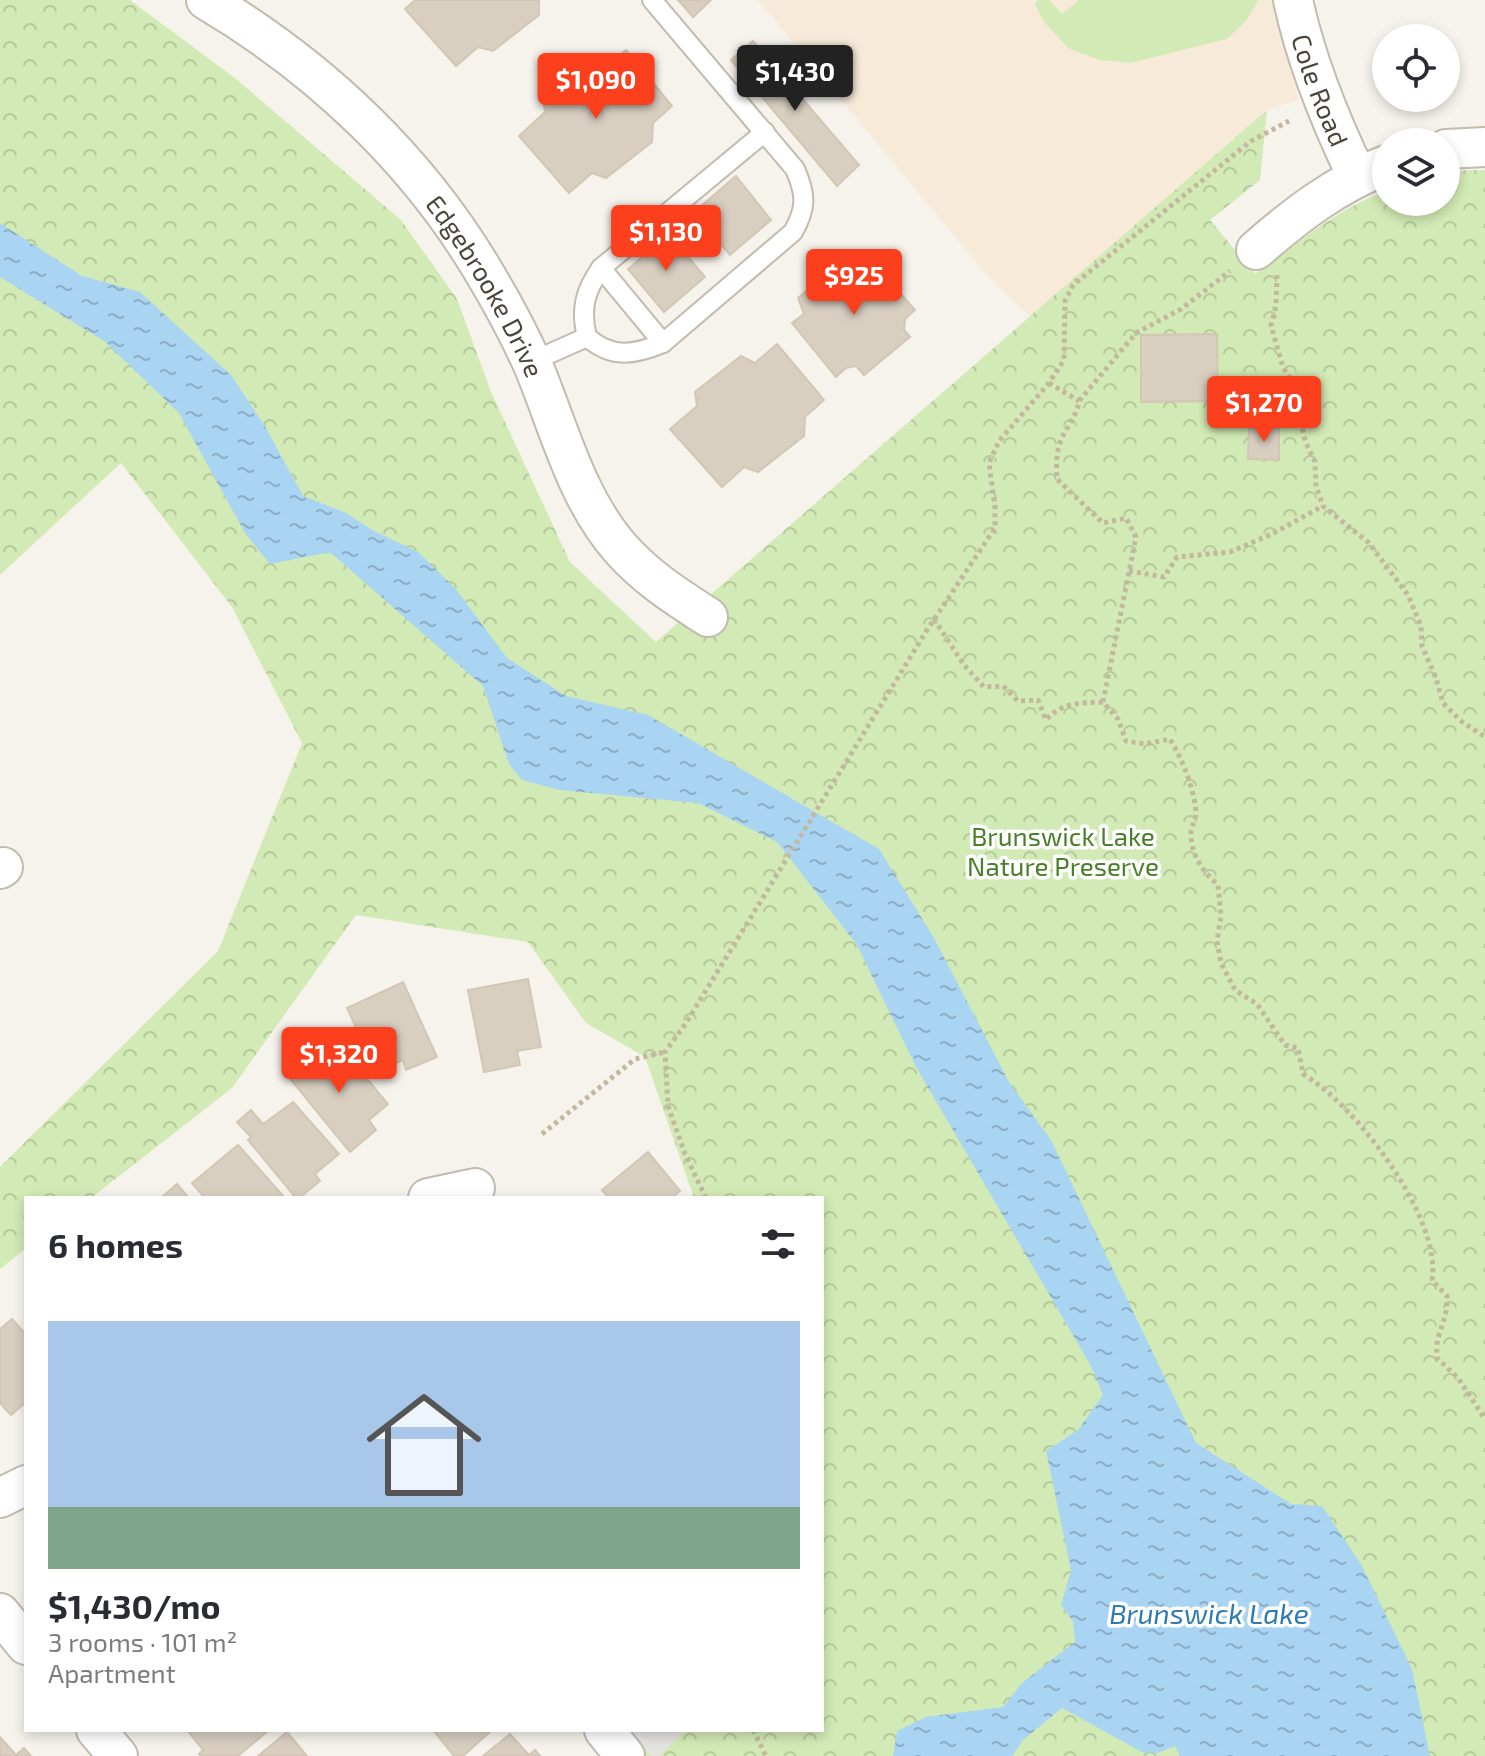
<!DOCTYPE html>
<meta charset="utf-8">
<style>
:root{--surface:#fff;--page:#f7f7f7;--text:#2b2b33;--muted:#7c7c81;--line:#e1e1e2;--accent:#fc3f1d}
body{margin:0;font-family:"Exo 2",sans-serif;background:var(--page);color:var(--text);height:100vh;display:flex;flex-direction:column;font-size:30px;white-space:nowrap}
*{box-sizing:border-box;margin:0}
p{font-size:26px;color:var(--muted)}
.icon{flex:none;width:44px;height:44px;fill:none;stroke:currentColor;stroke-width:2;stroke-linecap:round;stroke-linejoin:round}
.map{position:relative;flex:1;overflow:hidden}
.drawer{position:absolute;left:24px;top:1196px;width:800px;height:536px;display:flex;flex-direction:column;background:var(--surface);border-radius:0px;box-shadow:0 4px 12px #0003}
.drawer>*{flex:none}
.controls{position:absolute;left:1372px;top:24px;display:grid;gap:16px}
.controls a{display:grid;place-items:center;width:88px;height:88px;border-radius:50%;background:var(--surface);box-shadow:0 4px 12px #0003;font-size:40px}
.price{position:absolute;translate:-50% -68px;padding:0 18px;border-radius:8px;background:var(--accent);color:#fff;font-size:26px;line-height:52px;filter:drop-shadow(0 2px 4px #0008)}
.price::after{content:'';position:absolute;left:50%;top:48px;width:24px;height:18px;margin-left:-12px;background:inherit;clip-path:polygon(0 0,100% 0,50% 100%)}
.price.on{background:#222;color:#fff}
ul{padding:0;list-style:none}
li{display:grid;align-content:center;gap:16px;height:424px;padding:0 24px}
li+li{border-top:2px solid var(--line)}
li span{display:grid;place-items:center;height:248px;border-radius:0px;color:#555}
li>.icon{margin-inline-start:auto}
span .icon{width:144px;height:144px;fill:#fffc;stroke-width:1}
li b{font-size:34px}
h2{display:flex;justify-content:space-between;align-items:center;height:96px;padding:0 24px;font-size:34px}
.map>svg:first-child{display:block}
</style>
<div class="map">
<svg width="1485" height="1756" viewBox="0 0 1485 1756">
<defs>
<pattern id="forest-crowns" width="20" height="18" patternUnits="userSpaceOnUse" patternTransform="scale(2)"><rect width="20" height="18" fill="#d2eab5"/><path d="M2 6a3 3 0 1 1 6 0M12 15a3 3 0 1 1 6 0" fill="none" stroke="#b6ca9c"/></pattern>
<pattern id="water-ripples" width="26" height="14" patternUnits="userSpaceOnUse" patternTransform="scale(2)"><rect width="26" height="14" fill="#a9d4f2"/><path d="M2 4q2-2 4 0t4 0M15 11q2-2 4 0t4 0" fill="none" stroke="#8caec5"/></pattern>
</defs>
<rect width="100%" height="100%" fill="#f6f3ec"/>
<polygon fill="#f7ead8" points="758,0 1280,0 1298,100 1267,110 1031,317 986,274"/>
<polygon fill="#d2eab5" points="1038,0 1049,0 1062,14 1079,0 1258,0 1247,20 1227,39 1131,63 1099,60 1068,48 1044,22 1035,4"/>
<path fill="url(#forest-crowns)" d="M0 0H130L236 79 401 220 457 299 491 392 570 562 656 642 1267 110 1260 180 1210 220 1255 274C1296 244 1338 208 1386 191V202H1446V171L1485 170V1756H625L604 1730H822V1198H694L645 1057 586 1023 528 942 356 915 232 1088 91 1198H26V1248L0 1269V1167L218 951 302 743 232 607 121 463 0 575Z"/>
<polygon fill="#e5e3e0" points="630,1730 686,1730 659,1756 651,1756"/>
<path fill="url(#water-ripples)" d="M0 223 82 276 140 292 231 375 266 428 303 496 346 513 372 530 418 552 455 588 507 658 566 696 648 715 879 849 934 938 1009 1082 1051 1140 1196 1443 1291 1504 1322 1506 1362 1566 1412 1669 1430 1756H1180L1175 1746 1158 1753 1142 1752 1062 1708 1023 1740 1012 1756H893L897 1731 926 1717 1003 1707 1022 1683 1075 1642 1073 1621 1061 1605 1071 1570 1046 1451 1078 1430 1103 1395 1091 1366 916 1067 857 945 777 842 698 803 560 790 522 780 509 764 483 686 331 553C324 552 282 562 270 564L245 533 179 413 104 341 0 277Z"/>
<g fill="#d8cfc1" stroke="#d3c7b4" stroke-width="2">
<polygon points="415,0 539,0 539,15 493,51 478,47 456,66 405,9"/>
<polygon points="678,0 711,0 693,17"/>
<polygon points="753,41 859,165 837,186 731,60"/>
<polygon points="626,50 672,106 653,123 652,142 606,178 592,173 569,193 519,136 545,112 543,98 589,63 603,69"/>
<polygon points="736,176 771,220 730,255 694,212"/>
<polygon points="669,234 705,277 664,312 628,269"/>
<polygon points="869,258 915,310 905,319 904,330 910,337 864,375 856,366 846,368 836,377 792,323 804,314 798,298 844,259 850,266 860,266"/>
<polygon points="1217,334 1218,401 1141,402 1141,335"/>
<polygon points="777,344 824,400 805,417 804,436 758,472 744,467 722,487 670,429 697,406 695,392 741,356 755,363"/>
<polygon points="1249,429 1279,429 1279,460 1248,459"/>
<polygon points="528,979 541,1047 517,1051 520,1065 484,1072 468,990"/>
<polygon points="403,982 437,1057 406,1070 403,1060 376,1071 347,1008"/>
<polygon points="320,1044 334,1062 345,1052 388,1104 369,1120 376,1130 350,1152 287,1075 298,1066 294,1062"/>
<polygon points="293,1102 339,1154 315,1174 320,1181 299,1198 296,1198 248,1140 251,1137 237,1122 251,1110 263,1124"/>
<polygon points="238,1145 285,1198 205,1198 192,1183"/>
<polygon points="648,1152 680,1191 672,1198 609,1198 602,1190"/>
<polygon points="177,1184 189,1198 161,1198"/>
<polygon points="12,1319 26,1335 26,1402 11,1415 0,1403 0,1329"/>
<polygon points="187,1730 269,1730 238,1756 201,1756 199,1754 203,1750"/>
<polygon points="433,1730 492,1730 463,1756 454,1756"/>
<polygon points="287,1732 307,1756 258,1756"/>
<polygon points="510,1734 529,1755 535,1750 540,1756 483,1756"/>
<polygon points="0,1737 16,1755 24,1748 31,1756 0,1756"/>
</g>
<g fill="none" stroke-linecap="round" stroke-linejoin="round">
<g stroke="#c2bbae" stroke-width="22">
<g id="lane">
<polyline points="601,268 663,343"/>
<path d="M587 337C580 309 585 291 601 268L765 132"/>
<path d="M531 362 587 337C612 359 634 355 663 343L793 232C807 208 806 194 795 169L652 0"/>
</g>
</g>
<g stroke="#c2bbae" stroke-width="42">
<g id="street">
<path id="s1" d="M206 0C321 68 421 163 488 279 504 306 520 336 533 365 559 427 576 499 622 550 647 578 677 597 708 617"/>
<path id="s2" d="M1293 0C1306 61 1330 120 1357 176"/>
<polyline points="1446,149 1485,147"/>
<path d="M1256 250C1296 215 1336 184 1386 165"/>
<polyline points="0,869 3,867"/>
<polyline points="428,1198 475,1188"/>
<polyline points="0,1498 26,1485"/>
<polyline points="0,1613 26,1645"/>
<polyline points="96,1730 118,1756"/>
<polyline points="604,1730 625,1756"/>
</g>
</g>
<g stroke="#c4b79f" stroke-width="5" stroke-dasharray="4 4" stroke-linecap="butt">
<polyline points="1277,275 1276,305 1271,326 1283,367 1293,383 1305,441 1315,462 1316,486 1323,506 1368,542 1408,595 1421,626 1422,646 1436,678 1443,703 1461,721 1485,737"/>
<polyline points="1049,383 1079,401"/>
<polyline points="1129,571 1164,577 1177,557 1230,552 1272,534 1323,506"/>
<path d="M934 619 964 665 984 687 1003 686 1018 701 1038 700 1046 720C1062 702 1081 703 1103 702L1118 719 1126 741 1145 744 1170 739C1183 761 1193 786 1196 811 1197 819 1190 827 1191 836 1192 856 1203 872 1218 885L1221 916 1217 941 1221 963 1235 990 1257 1004 1285 1045 1298 1048 1303 1074C1355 1104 1442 1218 1432 1280L1447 1296C1449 1321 1434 1332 1437 1358L1458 1378 1485 1419"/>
<path d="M1103 702 1136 537 1126 518 1103 523 1057 479C1056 462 1056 447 1065 432 1071 421 1077 414 1079 401L1136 333 1181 309 1230 271"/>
<polyline points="542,1134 635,1059 665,1052"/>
<polyline points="706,1198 685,1154 668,1106 665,1052 686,1023 927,630 995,528 995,507 989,463 999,441 1049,383 1064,360 1065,301 1073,285 1251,141 1289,121"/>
<polyline points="753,1730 766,1756"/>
</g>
<use href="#lane" stroke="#fff" stroke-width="18"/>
<use href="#street" stroke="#fff" stroke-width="38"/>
</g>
<g text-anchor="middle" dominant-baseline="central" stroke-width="7" stroke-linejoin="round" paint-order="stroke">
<g font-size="26" fill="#4b4439" stroke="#fff">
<text stroke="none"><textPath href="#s2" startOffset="94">Cole Road</textPath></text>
<text stroke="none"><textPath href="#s1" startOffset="406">Edgebrooke Drive</textPath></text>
</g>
<g font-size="26" fill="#4a7f2a" stroke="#fff">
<text x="1063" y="835">Brunswick Lake<tspan x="1063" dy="30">Nature Preserve</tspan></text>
</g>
<g font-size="28" font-style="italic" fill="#2e7ab2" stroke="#fff">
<text x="1209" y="1613">Brunswick Lake</text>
</g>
</g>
</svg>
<div class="controls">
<a><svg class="icon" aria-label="locate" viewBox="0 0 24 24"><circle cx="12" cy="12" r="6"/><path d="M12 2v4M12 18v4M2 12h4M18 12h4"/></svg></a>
<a><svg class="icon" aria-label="layers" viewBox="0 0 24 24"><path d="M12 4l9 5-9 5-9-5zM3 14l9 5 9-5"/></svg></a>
</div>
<b class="price on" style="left:795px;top:113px">$1,430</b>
<b class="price" style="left:596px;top:121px">$1,090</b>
<b class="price" style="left:666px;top:273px">$1,130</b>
<b class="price" style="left:854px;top:317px">$925</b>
<b class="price" style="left:1264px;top:444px">$1,270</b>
<b class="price" style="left:339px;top:1095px">$1,320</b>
<section class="drawer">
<h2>6 homes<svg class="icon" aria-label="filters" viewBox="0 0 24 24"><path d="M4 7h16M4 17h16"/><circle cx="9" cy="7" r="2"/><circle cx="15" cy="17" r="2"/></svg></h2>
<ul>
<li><span style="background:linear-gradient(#a9c7e8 75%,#7fa58c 0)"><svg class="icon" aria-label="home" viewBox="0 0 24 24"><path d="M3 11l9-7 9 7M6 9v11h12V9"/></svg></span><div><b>$1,430/mo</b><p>3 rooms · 101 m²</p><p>Apartment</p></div></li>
</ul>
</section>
</div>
